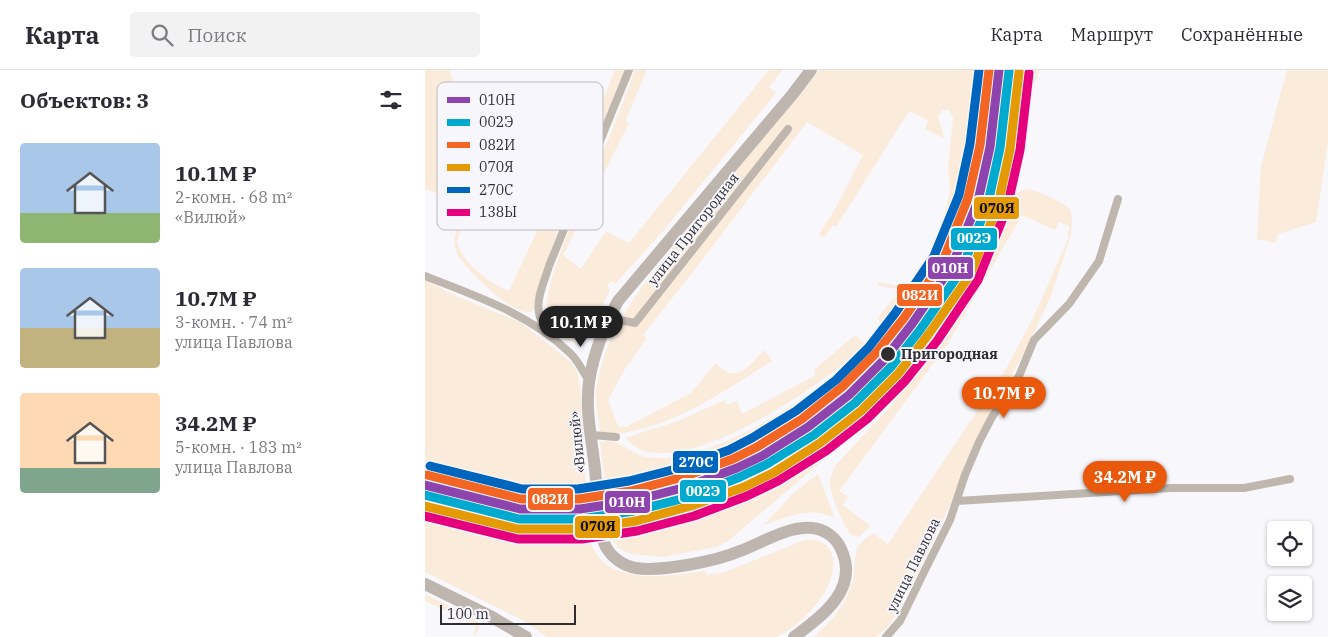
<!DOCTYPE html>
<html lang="ru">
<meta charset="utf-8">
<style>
:root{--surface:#fff;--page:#f2f2f3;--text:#2b2b33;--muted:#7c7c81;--line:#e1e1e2;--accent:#ea580c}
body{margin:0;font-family:"IBM Plex Serif",serif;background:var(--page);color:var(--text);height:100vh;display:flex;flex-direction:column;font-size:19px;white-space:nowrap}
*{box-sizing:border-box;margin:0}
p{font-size:16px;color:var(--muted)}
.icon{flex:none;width:28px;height:28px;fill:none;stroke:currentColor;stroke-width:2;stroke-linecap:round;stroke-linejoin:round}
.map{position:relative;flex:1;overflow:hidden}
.panel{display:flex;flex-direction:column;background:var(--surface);width:425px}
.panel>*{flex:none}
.tools{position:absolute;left:842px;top:451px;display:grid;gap:10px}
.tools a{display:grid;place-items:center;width:45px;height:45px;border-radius:5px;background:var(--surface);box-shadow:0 1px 4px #0004;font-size:25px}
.scale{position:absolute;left:15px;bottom:12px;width:136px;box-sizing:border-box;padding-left:5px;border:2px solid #2e2d2f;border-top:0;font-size:14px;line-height:18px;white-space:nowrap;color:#2e2d2f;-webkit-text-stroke:4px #f7f6fc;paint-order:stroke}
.price{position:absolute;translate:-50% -42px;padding:0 11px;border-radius:18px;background:var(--accent);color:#fff;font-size:16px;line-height:32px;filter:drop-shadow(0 1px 2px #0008)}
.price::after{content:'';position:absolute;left:50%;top:30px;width:15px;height:11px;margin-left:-8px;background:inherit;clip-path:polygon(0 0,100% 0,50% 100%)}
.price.current{background:#222;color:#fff}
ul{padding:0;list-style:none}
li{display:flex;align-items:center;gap:15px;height:125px;padding:0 20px}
li span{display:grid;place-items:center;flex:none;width:140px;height:100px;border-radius:5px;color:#555}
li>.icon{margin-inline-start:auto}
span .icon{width:60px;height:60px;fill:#fffc;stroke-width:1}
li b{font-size:21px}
h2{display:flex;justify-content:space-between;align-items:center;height:60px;padding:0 20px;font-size:21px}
header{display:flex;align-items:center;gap:30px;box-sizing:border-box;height:70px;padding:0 25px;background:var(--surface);border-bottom:1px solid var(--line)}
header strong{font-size:24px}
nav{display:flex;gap:28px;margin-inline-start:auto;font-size:18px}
.search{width:350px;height:45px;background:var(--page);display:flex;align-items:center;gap:12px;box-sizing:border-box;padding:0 18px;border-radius:5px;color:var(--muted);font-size:19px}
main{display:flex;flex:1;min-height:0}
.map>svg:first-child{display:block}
</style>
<header>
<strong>Карта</strong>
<div class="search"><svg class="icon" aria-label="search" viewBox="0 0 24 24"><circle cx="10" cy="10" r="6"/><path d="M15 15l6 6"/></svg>Поиск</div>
<nav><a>Карта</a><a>Маршрут</a><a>Сохранённые</a></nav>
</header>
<main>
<section class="panel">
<h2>Объектов: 3<svg class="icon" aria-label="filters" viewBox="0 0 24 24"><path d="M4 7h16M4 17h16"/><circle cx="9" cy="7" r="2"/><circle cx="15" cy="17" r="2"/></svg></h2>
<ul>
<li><span style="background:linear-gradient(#a9c7e8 70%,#8fb573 0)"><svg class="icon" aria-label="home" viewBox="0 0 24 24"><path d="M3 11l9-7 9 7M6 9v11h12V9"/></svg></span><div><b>10.1M ₽</b><p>2-комн. · 68 m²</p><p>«Вилюй»</p></div></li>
<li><span style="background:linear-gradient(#a9c7e8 60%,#c2b280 0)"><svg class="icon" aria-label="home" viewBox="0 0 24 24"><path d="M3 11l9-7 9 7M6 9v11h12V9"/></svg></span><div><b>10.7M ₽</b><p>3-комн. · 74 m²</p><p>улица Павлова</p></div></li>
<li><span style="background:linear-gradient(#ffd9b3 75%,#7fa58c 0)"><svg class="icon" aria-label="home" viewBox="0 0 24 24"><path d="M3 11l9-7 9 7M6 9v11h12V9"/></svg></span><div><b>34.2M ₽</b><p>5-комн. · 183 m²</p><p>улица Павлова</p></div></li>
</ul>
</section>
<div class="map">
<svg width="903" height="567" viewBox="0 0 903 567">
<rect width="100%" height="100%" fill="#f8f7fb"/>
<g fill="#faebda">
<polygon points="0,0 24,0 37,39 45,55 47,70 31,118 18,112 14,124 0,119"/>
<path d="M190 0H200L129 171 108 240 106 242C90 248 41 199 33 185 28 176 29 168 32 159L58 77 63 39 71 41 32 172C38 194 63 212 84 221L125 133 117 129 126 111 134 114 163 48 170 50Z"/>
<path d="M210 0H222L200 51 204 53 138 185 156 199 181 161 204 173 344 0H357L344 17 351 23 238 161 190 214 186 211 182 216 185 219C177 236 165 270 145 272 134 266 125 255 122 243 117 214 158 129 171 99 185 66 198 33 210 0Z"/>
<path d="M395 0H559C557 20 557 41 554 61 546 114 523 184 493 228L488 225 509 181 525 122 523 97 528 48 524 40H517L513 46 519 68 500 59 503 50 484 41 411 157 408 155 399 168 394 164 409 141 438 85 382 52 271 198 218 265 222 268 200 299 183 330 193 356 201 357 266 323 291 293C295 297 300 302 305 303 319 306 331 288 339 280L347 291C301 320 253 354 198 363 191 364 183 363 175 363 174 350 170 334 171 321 180 253 230 200 271 149 311 99 354 50 395 0Z"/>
<path d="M580 0H615L598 42 588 95 567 164 555 181 528 212 512 254 490 287 475 296 469 293C515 228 560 156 573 76 577 51 578 25 580 0Z"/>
<polygon points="862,0 903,0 903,72 891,152 853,164 850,173 832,169 836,96"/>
<path d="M601 119 616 123 637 133 645 139 647 148 646 165 626 226 600 282 567 338 532 420 494 501 468 549 462 558 451 567H388C405 553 420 536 427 514 430 505 429 482 433 476 437 471 443 467 448 463L463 474 582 297 610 244 644 167 642 165 645 157 634 152 630 160 597 145 522 275 414 421 423 427 418 435 445 456 434 467 426 465C418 454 405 425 405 412 406 406 408 401 410 396L465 337 576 164 585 128 589 124Z"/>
<path d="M0 210 31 226 95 252 146 292 152 302 155 315 161 421C134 421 107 423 80 419 53 416 26 409 0 403Z"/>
<polygon points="454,212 479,217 481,220 481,225 458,255 452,249 475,220 452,215"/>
<path d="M430 265 441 275C423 289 406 305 387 317 349 343 266 394 219 381 212 379 206 373 200 368L253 351 300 330 302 335 312 331 317 344 391 305 389 300Z"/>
<path d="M441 283 445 288C398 330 347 370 288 394 254 408 217 414 181 421L175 372C198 369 198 379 217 386 227 389 237 388 247 388 259 388 270 383 281 379 339 359 392 320 441 283Z"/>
<path d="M456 310 469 322 408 382 303 471 291 477 239 487 206 484 195 479 186 470 183 460 181 443C218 437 257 432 292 417 330 401 370 377 402 354 421 340 438 325 456 310Z"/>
<path d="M393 404 410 449C388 435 362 447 339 455L370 422Z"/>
<path d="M0 423C52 440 108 444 162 443 163 452 162 462 165 470 178 518 245 506 280 501L282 505 300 502 380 470C391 469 401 471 406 482 419 513 377 555 352 567H122L98 550 0 502Z"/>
<path d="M0 524 52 550C56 558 53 561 48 567L51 555 0 531Z"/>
</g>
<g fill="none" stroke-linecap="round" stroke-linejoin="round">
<g stroke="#bfb7ae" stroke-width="8">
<path d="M0 206C51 226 105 244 145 283 153 290 158 302 164 311"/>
<polyline points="184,248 210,253 363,59"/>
<path d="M124 265C121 258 115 251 114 243 111 228 120 210 124 196L204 0"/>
<polyline points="166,365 191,367"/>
<polyline points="532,431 746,418 819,418 865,409"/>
<polyline points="461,567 475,551 501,498 525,450 540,405 554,372 567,347 594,306 609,270 644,234 674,191 693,129"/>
</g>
<g stroke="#beb6ae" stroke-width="12">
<polyline points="0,514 67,547 101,567"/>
<path d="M369 567C397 546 435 519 416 479 411 467 399 459 387 458 362 456 337 473 315 481 292 491 236 502 211 498 199 496 187 488 181 477 169 453 173 424 170 399 167 371 160 340 164 312 168 285 180 254 193 231L367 25 386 0"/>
</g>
<g stroke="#f7f6fc" stroke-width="12">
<polyline id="rail-1" points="0,415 95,439 155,439 208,431 261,417 312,398 337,386 383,357 424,325 459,290 487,254 527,196 553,131 565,77 574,0"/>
</g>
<g stroke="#f7f6fc" stroke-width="12">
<polyline id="rail-2" points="0,425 94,449 156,449 209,441 264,427 315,407 342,394 389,365 430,333 466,297 495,260 536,201 563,133 575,78 584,1"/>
</g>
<g stroke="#f7f6fc" stroke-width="12">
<polyline id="rail-3" points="2,405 96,429 154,429 206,421 258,407 308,389 332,377 377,349 417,317 451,283 479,248 518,191 543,128 555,75 564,0"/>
</g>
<g stroke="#f7f6fc" stroke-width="12">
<polyline id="rail-4" points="0,436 93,459 156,459 211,451 266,436 319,417 348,403 395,373 436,341 473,304 503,265 545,205 573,135 585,79 594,2"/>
</g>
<g stroke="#f7f6fc" stroke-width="12">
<polyline id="rail-5" points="5,396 97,419 153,419 204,411 255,398 304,380 327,368 371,341 411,310 444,277 471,242 509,186 534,125 545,74 554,0"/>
</g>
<g stroke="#f7f6fc" stroke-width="12">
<polyline id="rail-6" points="0,446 93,469 157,469 212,461 269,446 322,426 353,411 401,381 442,349 480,311 512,271 553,210 582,138 595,80 604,3"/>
</g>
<use href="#rail-1" stroke="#8e44ad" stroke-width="9"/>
<use href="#rail-2" stroke="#00a9ce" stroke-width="9"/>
<use href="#rail-3" stroke="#f26522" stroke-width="9"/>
<use href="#rail-4" stroke="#e39a05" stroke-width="9"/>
<use href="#rail-5" stroke="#0065bd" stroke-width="9"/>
<use href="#rail-6" stroke="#e5007d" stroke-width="9"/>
</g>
<circle fill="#2e2d2f" stroke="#f7f6fc" stroke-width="2" cx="463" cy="284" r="8"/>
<g text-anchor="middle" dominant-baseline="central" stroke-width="4" stroke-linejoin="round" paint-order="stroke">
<g font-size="14" fill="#2e2d2f" stroke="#f7f6fc">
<text transform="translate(268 159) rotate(-52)">улица Пригородная</text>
<text transform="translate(152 372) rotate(-96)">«Вилюй»</text>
<text transform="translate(488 495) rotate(-64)">улица Павлова</text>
</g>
<g font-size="14" font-weight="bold" fill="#2e2d2f" stroke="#f7f6fc" text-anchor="start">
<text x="476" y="284">Пригородная</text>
</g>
</g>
<rect x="12" y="12" width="166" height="148" rx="8" fill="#f7f6fc" stroke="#bbbabe" stroke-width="1"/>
<rect x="22" y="27" width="23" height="6" fill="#8e44ad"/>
<rect x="22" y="49" width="23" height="7" fill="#00a9ce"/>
<rect x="22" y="72" width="23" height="6" fill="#f26522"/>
<rect x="22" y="94" width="23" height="7" fill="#e39a05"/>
<rect x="22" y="117" width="23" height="6" fill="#0065bd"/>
<rect x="22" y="139" width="23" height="7" fill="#e5007d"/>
<g font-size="14" fill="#2e2d2f">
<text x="54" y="35">010Н</text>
<text x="54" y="57">002Э</text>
<text x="54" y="80">082И</text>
<text x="54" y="102">070Я</text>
<text x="54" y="125">270С</text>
<text x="54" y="147">138Ы</text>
</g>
<g stroke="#f7f6fc" stroke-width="2">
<rect x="548" y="126" width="47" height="24" rx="5" fill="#e39a05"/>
<rect x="525" y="157" width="48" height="24" rx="5" fill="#00a9ce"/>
<rect x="502" y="186" width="47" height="24" rx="5" fill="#8e44ad"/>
<rect x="471" y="213" width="47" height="24" rx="5" fill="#f26522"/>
<rect x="247" y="380" width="47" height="24" rx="5" fill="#0065bd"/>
<rect x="254" y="409" width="48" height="24" rx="5" fill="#00a9ce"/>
<rect x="102" y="417" width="47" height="24" rx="5" fill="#f26522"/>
<rect x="179" y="420" width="47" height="24" rx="5" fill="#8e44ad"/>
<rect x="149" y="445" width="47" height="24" rx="5" fill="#e39a05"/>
</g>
<g font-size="14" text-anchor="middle" font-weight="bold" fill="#fff">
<text x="549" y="173">002Э</text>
<text x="525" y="203">010Н</text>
<text x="495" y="230">082И</text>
<text x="271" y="397">270С</text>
<text x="278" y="426">002Э</text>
<text x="125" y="434">082И</text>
<text x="202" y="437">010Н</text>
</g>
<g font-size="14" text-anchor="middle" font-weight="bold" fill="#111">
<text x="572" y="143">070Я</text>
<text x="173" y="461">070Я</text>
</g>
</svg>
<div class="tools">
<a><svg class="icon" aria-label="locate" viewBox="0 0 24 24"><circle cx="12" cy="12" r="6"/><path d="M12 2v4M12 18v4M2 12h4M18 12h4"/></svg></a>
<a><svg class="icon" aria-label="layers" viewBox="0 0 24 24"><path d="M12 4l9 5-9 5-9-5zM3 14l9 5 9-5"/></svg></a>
</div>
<div class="scale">100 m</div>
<b class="price current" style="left:156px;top:278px">10.1M ₽</b>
<b class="price" style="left:579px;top:349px">10.7M ₽</b>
<b class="price" style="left:700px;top:433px">34.2M ₽</b>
</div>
</main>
